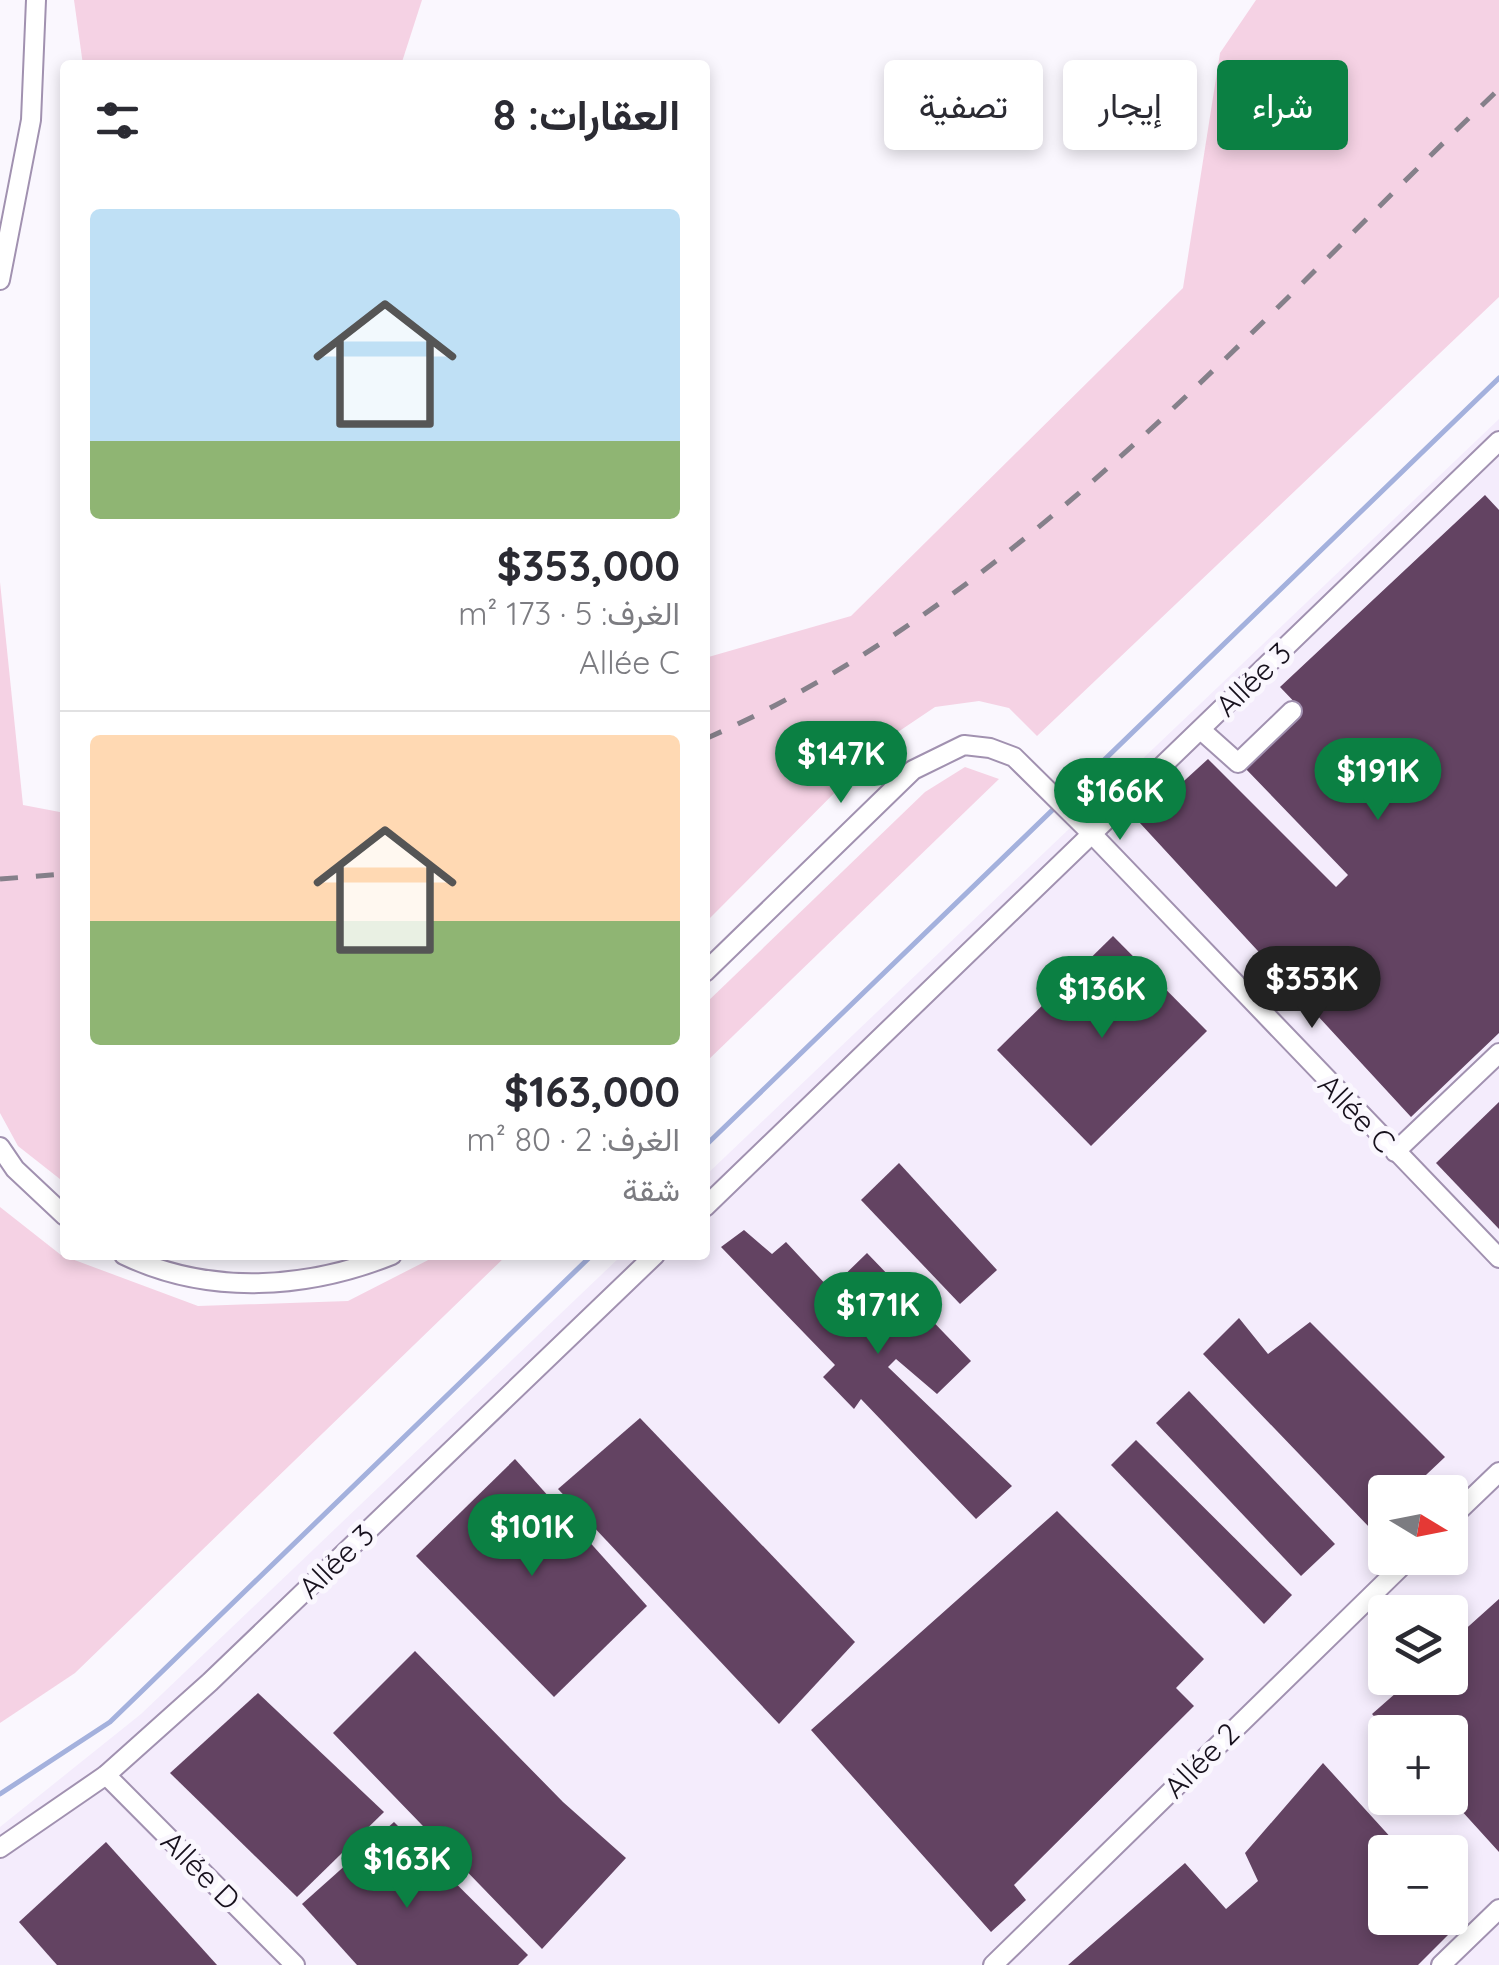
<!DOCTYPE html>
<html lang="ar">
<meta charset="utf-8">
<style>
:root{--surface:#fff;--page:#f2f2f3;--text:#2b2b33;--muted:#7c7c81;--line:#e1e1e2;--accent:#0b8043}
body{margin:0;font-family:Quicksand,Vazirmatn,sans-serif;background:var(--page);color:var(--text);direction:rtl;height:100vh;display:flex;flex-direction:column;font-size:38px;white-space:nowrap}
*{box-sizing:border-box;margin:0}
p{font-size:32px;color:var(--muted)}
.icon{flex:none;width:55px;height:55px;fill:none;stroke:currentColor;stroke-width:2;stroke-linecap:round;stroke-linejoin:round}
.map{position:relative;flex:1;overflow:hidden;direction:ltr}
.side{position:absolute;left:60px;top:60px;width:650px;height:1200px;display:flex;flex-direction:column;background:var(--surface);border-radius:10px;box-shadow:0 5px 15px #0003;direction:rtl}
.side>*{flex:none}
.banner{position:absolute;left:740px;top:60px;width:608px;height:90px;direction:rtl;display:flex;gap:20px}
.needle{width:65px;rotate:100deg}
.fabs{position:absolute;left:1368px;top:1475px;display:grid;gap:20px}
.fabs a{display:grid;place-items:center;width:100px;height:100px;border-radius:10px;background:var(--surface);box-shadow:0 5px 15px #0003;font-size:50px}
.price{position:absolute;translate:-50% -85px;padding:0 22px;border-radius:35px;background:var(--accent);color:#fff;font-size:32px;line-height:65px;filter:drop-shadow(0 2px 5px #0008)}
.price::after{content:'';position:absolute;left:50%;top:60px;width:30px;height:22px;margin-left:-15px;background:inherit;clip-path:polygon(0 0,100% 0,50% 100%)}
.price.current{background:#222;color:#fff}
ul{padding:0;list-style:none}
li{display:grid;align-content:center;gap:20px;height:530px;padding:0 30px}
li+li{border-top:2px solid var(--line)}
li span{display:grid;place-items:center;height:310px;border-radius:10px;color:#555}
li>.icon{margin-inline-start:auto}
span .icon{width:180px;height:180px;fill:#fffc;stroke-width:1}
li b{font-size:42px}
h2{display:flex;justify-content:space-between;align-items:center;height:120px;padding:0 30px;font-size:42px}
.tag{padding:0 35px;border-radius:10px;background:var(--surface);box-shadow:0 5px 15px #0003;font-size:35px;line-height:90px}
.tag.current{background:var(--accent);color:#fff}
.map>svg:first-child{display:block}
</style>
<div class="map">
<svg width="1499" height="1965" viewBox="0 0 1499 1965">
<rect width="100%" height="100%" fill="#faf7fe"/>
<path fill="#f4ecfc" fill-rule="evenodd" d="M1499 419V1965H0V1827L141 1714 622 1255H705V1176ZM1385 1492H1450V1558H1385ZM1385 1612H1450V1678H1385ZM1385 1732H1450V1798H1385ZM1385 1852H1450V1918H1385Z"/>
<g fill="#f5d2e4">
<polygon points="74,0 422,0 401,65 83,65"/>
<polygon points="1256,0 1499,0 1499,297 1037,736 1009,708 979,701 935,707 889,738 705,923 705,658 851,616 1183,288 1220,53"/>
<polygon points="0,582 23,805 65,813 65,1183 18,1146 0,1113"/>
<polygon points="965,767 999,779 705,1063 705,1004 925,792"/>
<polygon points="0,1207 61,1255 198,1306 348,1301 438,1255 507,1255 75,1673 0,1723"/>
</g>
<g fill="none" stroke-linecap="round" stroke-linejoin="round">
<g stroke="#a4b1dd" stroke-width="5">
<polyline points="705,1146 1499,378"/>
<polyline points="0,1794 110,1722 592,1255"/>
</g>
</g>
<g fill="#634362">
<polygon points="1485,495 1499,510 1499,1033 1411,1117 1139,822 1208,759 1336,887 1348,875 1244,767 1302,710 1280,687"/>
<polygon points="1113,936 1207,1031 1091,1146 997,1050"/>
<polygon points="1499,1102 1499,1229 1436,1163"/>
<polygon points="899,1163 997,1270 960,1304 861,1200"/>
<polygon points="744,1230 772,1254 786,1242 830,1289 867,1253 971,1361 937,1394 896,1359 888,1367 1012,1486 976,1519 861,1399 854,1409 823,1377 835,1365 721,1247"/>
<polygon points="1239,1318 1268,1354 1310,1322 1445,1457 1408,1492 1385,1492 1385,1514 1370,1528 1203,1354"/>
<polygon points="1189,1391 1335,1544 1301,1576 1156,1423"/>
<polygon points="640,1418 855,1642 779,1724 558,1489"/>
<polygon points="1136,1440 1292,1595 1264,1624 1111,1465"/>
<polygon points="515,1459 647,1606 554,1697 416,1556"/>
<polygon points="1057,1511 1204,1659 1176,1688 1194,1706 1014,1885 1026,1900 991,1932 811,1730"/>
<polygon points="1499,1599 1499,1852 1450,1798 1450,1732 1389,1732 1372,1714 1413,1678 1450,1678 1450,1643"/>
<polygon points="415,1651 563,1802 626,1858 542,1949 333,1733"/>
<polygon points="258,1693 384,1812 297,1897 170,1773"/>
<polygon points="1323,1763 1404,1852 1385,1852 1385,1918 1450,1918 1450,1904 1464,1919 1418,1965 1068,1965 1185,1863 1226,1909 1258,1881 1245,1853"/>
<polygon points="394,1822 528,1955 518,1965 357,1965 302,1904"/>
<polygon points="106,1842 217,1965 57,1965 19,1922"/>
</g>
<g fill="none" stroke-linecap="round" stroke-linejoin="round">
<g stroke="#a191b0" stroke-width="22">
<g id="minor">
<polyline points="0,280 31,120 36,0"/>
<polyline points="1201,730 1238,763 1292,711"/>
<polyline points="705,972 913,770 964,745 990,748 1014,757 1093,835 1499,1258"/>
<polyline points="0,1147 15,1169 65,1216"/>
<polyline points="1395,1152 1499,1053"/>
<polyline points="705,1207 1499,441"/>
<path d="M124 1255C210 1296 307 1289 392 1255"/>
<polyline points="1450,1519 1499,1472"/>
<polyline points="106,1775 295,1965"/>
<polyline points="0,1848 106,1775 210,1682 655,1255"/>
<polyline points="993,1965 1410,1558"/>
<polyline points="1441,1965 1499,1909"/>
</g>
</g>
<use href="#minor" stroke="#fff" stroke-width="18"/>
<g stroke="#85808a" stroke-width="5" stroke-dasharray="18 18" stroke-linecap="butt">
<path d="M705 739C1018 602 1257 320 1499 89"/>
<polyline points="0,879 65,874"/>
</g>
</g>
<g text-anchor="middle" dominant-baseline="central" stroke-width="10" stroke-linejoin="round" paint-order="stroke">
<g font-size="30" fill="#17111d" stroke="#faf7fe">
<text transform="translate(1253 679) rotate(-44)">Allée 3</text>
<text transform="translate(1357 1113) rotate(46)">Allée C</text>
<text transform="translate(336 1561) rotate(-44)">Allée 3</text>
<text transform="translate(1201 1760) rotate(-45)">Allée 2</text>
<text transform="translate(201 1870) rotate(45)">Allée D</text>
</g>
</g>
</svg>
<div class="fabs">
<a><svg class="needle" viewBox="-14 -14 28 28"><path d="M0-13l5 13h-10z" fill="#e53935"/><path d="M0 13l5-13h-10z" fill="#7c7c81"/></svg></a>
<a><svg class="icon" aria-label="layers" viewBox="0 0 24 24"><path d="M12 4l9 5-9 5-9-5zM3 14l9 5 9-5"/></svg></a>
<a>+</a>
<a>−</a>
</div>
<b class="price" style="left:841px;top:806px">$147K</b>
<b class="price" style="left:1378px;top:823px">$191K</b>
<b class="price" style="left:1120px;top:843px">$166K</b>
<b class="price current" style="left:1312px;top:1031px">$353K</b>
<b class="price" style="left:1102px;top:1041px">$136K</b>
<b class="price" style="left:878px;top:1357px">$171K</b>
<b class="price" style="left:532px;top:1579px">$101K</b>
<b class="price" style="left:407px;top:1911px">$163K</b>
<div class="banner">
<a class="tag current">شراء</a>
<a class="tag">إيجار</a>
<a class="tag">تصفية</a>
</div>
<section class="side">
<h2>العقارات: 8<svg class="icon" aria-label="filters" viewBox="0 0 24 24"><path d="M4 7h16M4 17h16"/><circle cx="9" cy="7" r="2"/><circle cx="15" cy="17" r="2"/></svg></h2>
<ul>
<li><span style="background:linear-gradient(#bfe0f5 75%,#8fb573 0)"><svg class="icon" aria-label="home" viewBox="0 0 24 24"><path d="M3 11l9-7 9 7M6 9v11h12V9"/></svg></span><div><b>$353,000</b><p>الغرف: 5 · 173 m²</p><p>Allée C</p></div></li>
<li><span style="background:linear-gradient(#ffd9b3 60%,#8fb573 0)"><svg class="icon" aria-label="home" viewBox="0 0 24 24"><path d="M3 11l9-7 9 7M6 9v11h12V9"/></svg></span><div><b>$163,000</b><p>الغرف: 2 · 80 m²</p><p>شقة</p></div></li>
</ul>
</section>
</div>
